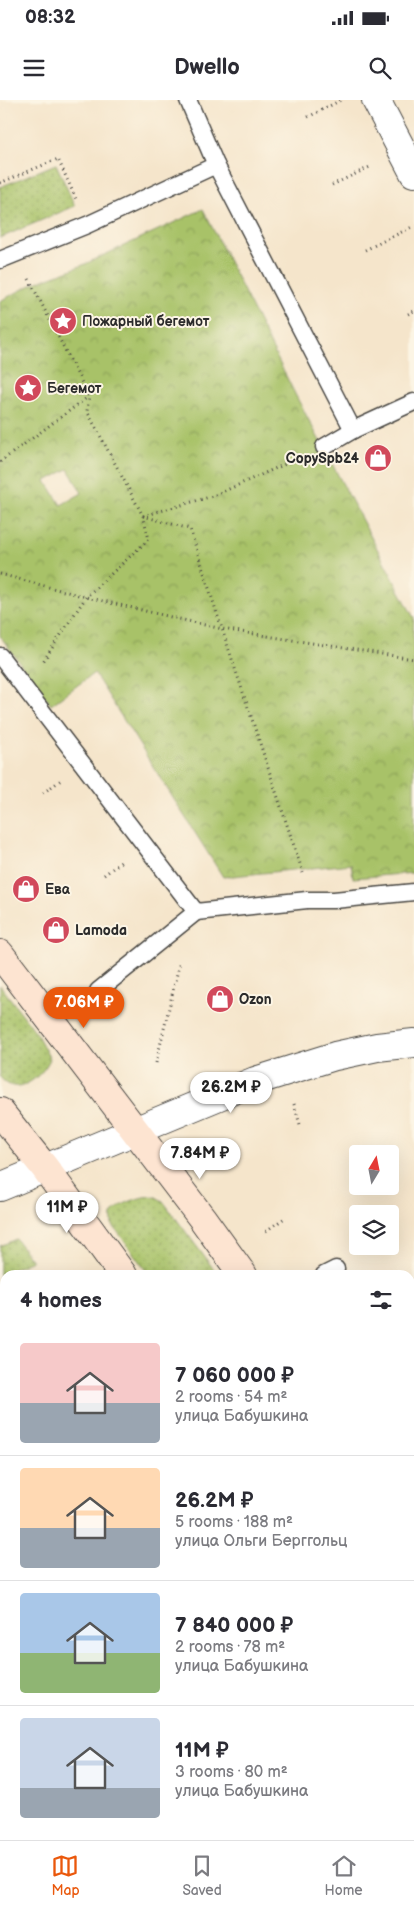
<!DOCTYPE html>
<meta charset="utf-8">
<style>
:root{--surface:#fff;--page:#f7f7f7;--text:#2b2b33;--muted:#7c7c81;--line:#e1e1e2;--accent:#ea580c}
body{margin:0;font-family:"Balsamiq Sans",sans-serif;background:var(--page);color:var(--text);height:100vh;display:flex;flex-direction:column;font-size:19px;white-space:nowrap}
*{box-sizing:border-box;margin:0}
p{font-size:16px;color:var(--muted)}
.icon{flex:none;width:28px;height:28px;fill:none;stroke:currentColor;stroke-width:2;stroke-linecap:round;stroke-linejoin:round}
.map{position:relative;flex:1;overflow:hidden}
.side{position:absolute;left:0px;top:1170px;width:415px;height:570px;display:flex;flex-direction:column;background:var(--surface);border-radius:15px 15px 0 0;box-shadow:0 5px 20px #0002}
.side>*{flex:none}
.needle{width:32px;rotate:10deg}
.controls{position:absolute;left:349px;top:1045px;display:grid;gap:10px}
.controls a{display:grid;place-items:center;width:50px;height:50px;border-radius:5px;background:var(--surface);box-shadow:0 5px 20px #0002;font-size:25px}
.price{position:absolute;translate:-50% -42px;padding:0 11px;border-radius:18px;background:#fff;color:#222;font-size:16px;line-height:32px;filter:drop-shadow(0 1px 2px #0008)}
.price::after{content:'';position:absolute;left:50%;top:30px;width:15px;height:11px;margin-left:-8px;background:inherit;clip-path:polygon(0 0,100% 0,50% 100%)}
.price.current{background:var(--accent);color:#fff}
ul{padding:0;list-style:none}
li{display:flex;align-items:center;gap:15px;height:125px;padding:0 20px}
li+li{border-top:1px solid var(--line)}
li span{display:grid;place-items:center;flex:none;width:140px;height:100px;border-radius:5px;color:#555}
li>.icon{margin-inline-start:auto}
span .icon{width:60px;height:60px;fill:#fffc;stroke-width:1}
li b{font-size:21px}
h2{display:flex;justify-content:space-between;align-items:center;height:60px;padding:0 20px;font-size:21px}
.status{display:flex;justify-content:space-between;align-items:center;height:35px;padding:0 25px;background:var(--surface);direction:ltr}
.status svg{height:14px;fill:currentColor}
header{display:flex;justify-content:space-between;align-items:center;height:65px;padding:0 20px;background:var(--surface);font-size:22px;font-weight:600}
.menu{display:flex;justify-content:space-around;align-items:center;height:70px;border-top:1px solid var(--line);background:var(--surface);font-size:14px;color:var(--muted)}
.menu a{display:grid;justify-items:center;gap:2px}
.menu .current{color:var(--accent)}
.map>svg:first-child{display:block}
</style>
<div class="status"><b>08:32</b><svg viewBox="0 0 49 12"><path d="M0 12V9h3v3zM5 12V6h3v6zM10 12V3h3v9zM15 12V0h3v12zM26 1h20v11H26zM47 4h2v5h-2z"/></svg></div>
<header><svg class="icon" aria-label="menu" viewBox="0 0 24 24"><path d="M4 6h16M4 12h16M4 18h16"/></svg>Dwello<svg class="icon" aria-label="search" viewBox="0 0 24 24"><circle cx="10" cy="10" r="6"/><path d="M15 15l6 6"/></svg></header>
<div class="map">
<svg width="414" height="1740" viewBox="0 0 414 1740">
<defs>
<pattern id="grass-dots" width="8" height="8" patternUnits="userSpaceOnUse" patternTransform="scale(1.25)"><rect width="8" height="8" fill="#a8c268"/><path d="M2 2h.1M6 6h.1" fill="none" stroke="#899e56" stroke-width="1.8" stroke-linecap="round"/></pattern>
<pattern id="park-crowns" width="20" height="18" patternUnits="userSpaceOnUse" patternTransform="scale(1.25)"><rect width="20" height="18" fill="#a8c268"/><path d="M2 6a3 3 0 1 1 6 0M12 15a3 3 0 1 1 6 0" fill="none" stroke="#899e56"/></pattern>
</defs>
<rect width="100%" height="100%" fill="#fcf5e5"/>
<filter id="ink" filterUnits="userSpaceOnUse"><feTurbulence type="fractalNoise" baseFrequency=".02" numOctaves="2"/><feDisplacementMap in="SourceGraphic" scale="10" xChannelSelector="R" yChannelSelector="G"/><feConvolveMatrix kernelMatrix="1 2 1 2 8 2 1 2 1" color-interpolation-filters="sRGB"/></filter>
<filter id="wash" filterUnits="userSpaceOnUse"><feTurbulence type="fractalNoise" baseFrequency=".0096" numOctaves="4" result="noise"/><feDisplacementMap in="SourceGraphic" scale="20" xChannelSelector="R" yChannelSelector="G"/><feGaussianBlur stdDeviation="1.12" result="paint"/><feColorMatrix in="noise" values="0 0 0 0 0 0 0 0 0 0 0 0 0 0 0 0 0 1.4 0 .05"/><feComposite in="paint" operator="in"/></filter>
<g filter="url(#wash)">
<rect width="100%" height="100%" fill="#f5e5cb"/>
<g fill="url(#grass-dots)" stroke="#6a764a">
<polygon points="56,64 75,106 0,138 0,87"/>
<path d="M0 885 35 931 50 959C42 977 16 999 0 977Z"/>
<path d="M148 1096 156 1097 163 1101 218 1175H149L112 1124C112 1121 111 1118 112 1115 117 1104 138 1098 148 1096Z"/>
<polygon points="16,1139 32,1161 0,1175 0,1146"/>
<polygon points="410,1396 414,1404 414,1434 410,1426"/>
<polygon points="414,1599 414,1670 410,1659 410,1600"/>
</g>
<path fill="url(#park-crowns)" stroke="#6a764a" fill-rule="evenodd" d="M203 109 296 296 414 518 413 536 414 539V773L353 778 351 764 223 777 94 573 51 605 0 536V201L35 183 83 165ZM68 369 82 393 61 405 46 381Z"/>
</g>
<g filter="url(#ink)">
<g fill="none" stroke-linecap="round" stroke-linejoin="round">
<g stroke="#494743" stroke-width="19">
<g id="lane">
<polyline points="188,0 216,65"/>
<polyline points="0,160 87,125 216,65 353,330 414,302"/>
<polyline points="324,347 353,330"/>
<polyline points="0,556 196,812 307,800 334,800 414,792"/>
<polyline points="98,891 196,812"/>
<polyline points="324,1175 336,1169"/>
<polyline points="0,1713 5,1710"/>
</g>
</g>
<g stroke="#494743" stroke-width="30">
<g id="street">
<polyline points="376,0 414,73"/>
<polyline points="0,1087 255,981 335,956 377,947 414,943"/>
</g>
</g>
<g stroke="#494743" stroke-width="30">
<g id="secondary">
<polyline points="0,854 202,1118 243,1175"/>
<polyline points="0,1012 45,1068 123,1175"/>
<polyline points="410,1480 414,1488"/>
<polyline points="410,1562 414,1560"/>
<polyline points="407,1735 409,1740"/>
</g>
</g>
<g stroke="#494743" stroke-width="3" stroke-dasharray="1 4" stroke-linecap="butt">
<polyline points="308,17 341,0"/>
<polyline points="0,83 58,59 76,99"/>
<polyline points="332,85 372,66"/>
<polyline points="365,150 414,126"/>
<polyline points="29,179 89,297 87,311 143,416 149,439 86,497 42,563"/>
<polyline points="408,214 414,211"/>
<polyline points="0,362 88,297"/>
<polyline points="143,416 190,429 222,529 303,773"/>
<polyline points="143,416 213,396 299,358"/>
<polyline points="0,474 86,497 222,529 414,559"/>
<polyline points="43,693 61,680"/>
<polyline points="104,775 121,762"/>
<polyline points="156,963 180,861"/>
<polyline points="294,1004 301,1028"/>
<polyline points="266,1131 286,1117"/>
</g>
<use href="#lane" stroke="#fff" stroke-width="16"/>
<use href="#street" stroke="#fff" stroke-width="28"/>
<use href="#secondary" stroke="#fde4d1" stroke-width="28"/>
<g stroke="#2b2b2b" stroke-width="5.5">
<g id="rail">
<polyline points="410,1385 414,1385"/>
<polyline points="0,1470 5,1469"/>
</g>
</g>
<use href="#rail" stroke="#fcf5e5" stroke-width="4" stroke-dasharray="11" stroke-linecap="butt"/>
</g>
</g>
<defs>
<g id="sight-disc" transform="scale(1.4375)"><circle r="9.5" fill="#d1495b" stroke="#fcf5e5"/><path d="M0-6L1.8-2.2L6-1.7L2.9 1.2L3.7 5.4L0 3.3L-3.7 5.4L-2.9 1.2L-6-1.7L-1.8-2.2Z" fill="#fff"/></g>
<g id="shop-disc" transform="scale(1.4375)"><circle r="9.5" fill="#d1495b" stroke="#fcf5e5"/><path d="M-5-2.5h2.3a2.7 3.5 0 0 1 5.4 0H5L5.5 6h-11ZM-1.5-2.5h3a1.5 2.3 0 0 0-3 0Z" fill="#fff"/></g>
</defs>
<g fill-rule="evenodd">
<use href="#sight-disc" x="63" y="221"/>
<use href="#sight-disc" x="28" y="288"/>
<use href="#shop-disc" x="378" y="358"/>
<use href="#shop-disc" x="26" y="789"/>
<use href="#shop-disc" x="56" y="830"/>
<use href="#shop-disc" x="220" y="899"/>
</g>
<g text-anchor="middle" dominant-baseline="central" stroke-width="4" stroke-linejoin="round" paint-order="stroke">
<g font-size="14" font-weight="bold" fill="#2b2b2b" stroke="#fcf5e5" text-anchor="start">
<text x="82" y="221">Пожарный бегемот</text>
<text x="47" y="288">Бегемот</text>
<text x="359" y="358" text-anchor="end">CopySpb24</text>
<text x="45" y="789">Ева</text>
<text x="75" y="830">Lamoda</text>
<text x="239" y="899">Ozon</text>
</g>
</g>
</svg>
<div class="controls">
<a><svg class="needle" viewBox="-14 -14 28 28"><path d="M0-13l5 13h-10z" fill="#e53935"/><path d="M0 13l5-13h-10z" fill="#7c7c81"/></svg></a>
<a><svg class="icon" aria-label="layers" viewBox="0 0 24 24"><path d="M12 4l9 5-9 5-9-5zM3 14l9 5 9-5"/></svg></a>
</div>
<b class="price current" style="left:84px;top:929px">7.06M ₽</b>
<b class="price" style="left:231px;top:1014px">26.2M ₽</b>
<b class="price" style="left:200px;top:1080px">7.84M ₽</b>
<b class="price" style="left:67px;top:1134px">11M ₽</b>
<section class="side">
<h2>4 homes<svg class="icon" aria-label="filters" viewBox="0 0 24 24"><path d="M4 7h16M4 17h16"/><circle cx="9" cy="7" r="2"/><circle cx="15" cy="17" r="2"/></svg></h2>
<ul>
<li><span style="background:linear-gradient(#f6c9c9 60%,#9aa5b1 0)"><svg class="icon" aria-label="home" viewBox="0 0 24 24"><path d="M3 11l9-7 9 7M6 9v11h12V9"/></svg></span><div><b>7 060 000 ₽</b><p>2 rooms · 54 m²</p><p>улица Бабушкина</p></div></li>
<li><span style="background:linear-gradient(#ffd9b3 60%,#9aa5b1 0)"><svg class="icon" aria-label="home" viewBox="0 0 24 24"><path d="M3 11l9-7 9 7M6 9v11h12V9"/></svg></span><div><b>26.2M ₽</b><p>5 rooms · 188 m²</p><p>улица Ольги Берггольц</p></div></li>
<li><span style="background:linear-gradient(#a9c7e8 60%,#8fb573 0)"><svg class="icon" aria-label="home" viewBox="0 0 24 24"><path d="M3 11l9-7 9 7M6 9v11h12V9"/></svg></span><div><b>7 840 000 ₽</b><p>2 rooms · 78 m²</p><p>улица Бабушкина</p></div></li>
<li><span style="background:linear-gradient(#c9d6e8 70%,#9aa5b1 0)"><svg class="icon" aria-label="home" viewBox="0 0 24 24"><path d="M3 11l9-7 9 7M6 9v11h12V9"/></svg></span><div><b>11M ₽</b><p>3 rooms · 80 m²</p><p>улица Бабушкина</p></div></li>
</ul>
</section>
</div>
<nav class="menu">
<a class="current"><svg class="icon" aria-label="map" viewBox="0 0 24 24"><path d="M3 6l6-2 6 2 6-2v14l-6 2-6-2-6 2zM9 4v14M15 6v14"/></svg>Map</a>
<a><svg class="icon" aria-label="saved" viewBox="0 0 24 24"><path d="M7 4h10v16l-5-4-5 4z"/></svg>Saved</a>
<a><svg class="icon" aria-label="home" viewBox="0 0 24 24"><path d="M3 11l9-7 9 7M6 9v11h12V9"/></svg>Home</a>
</nav>
